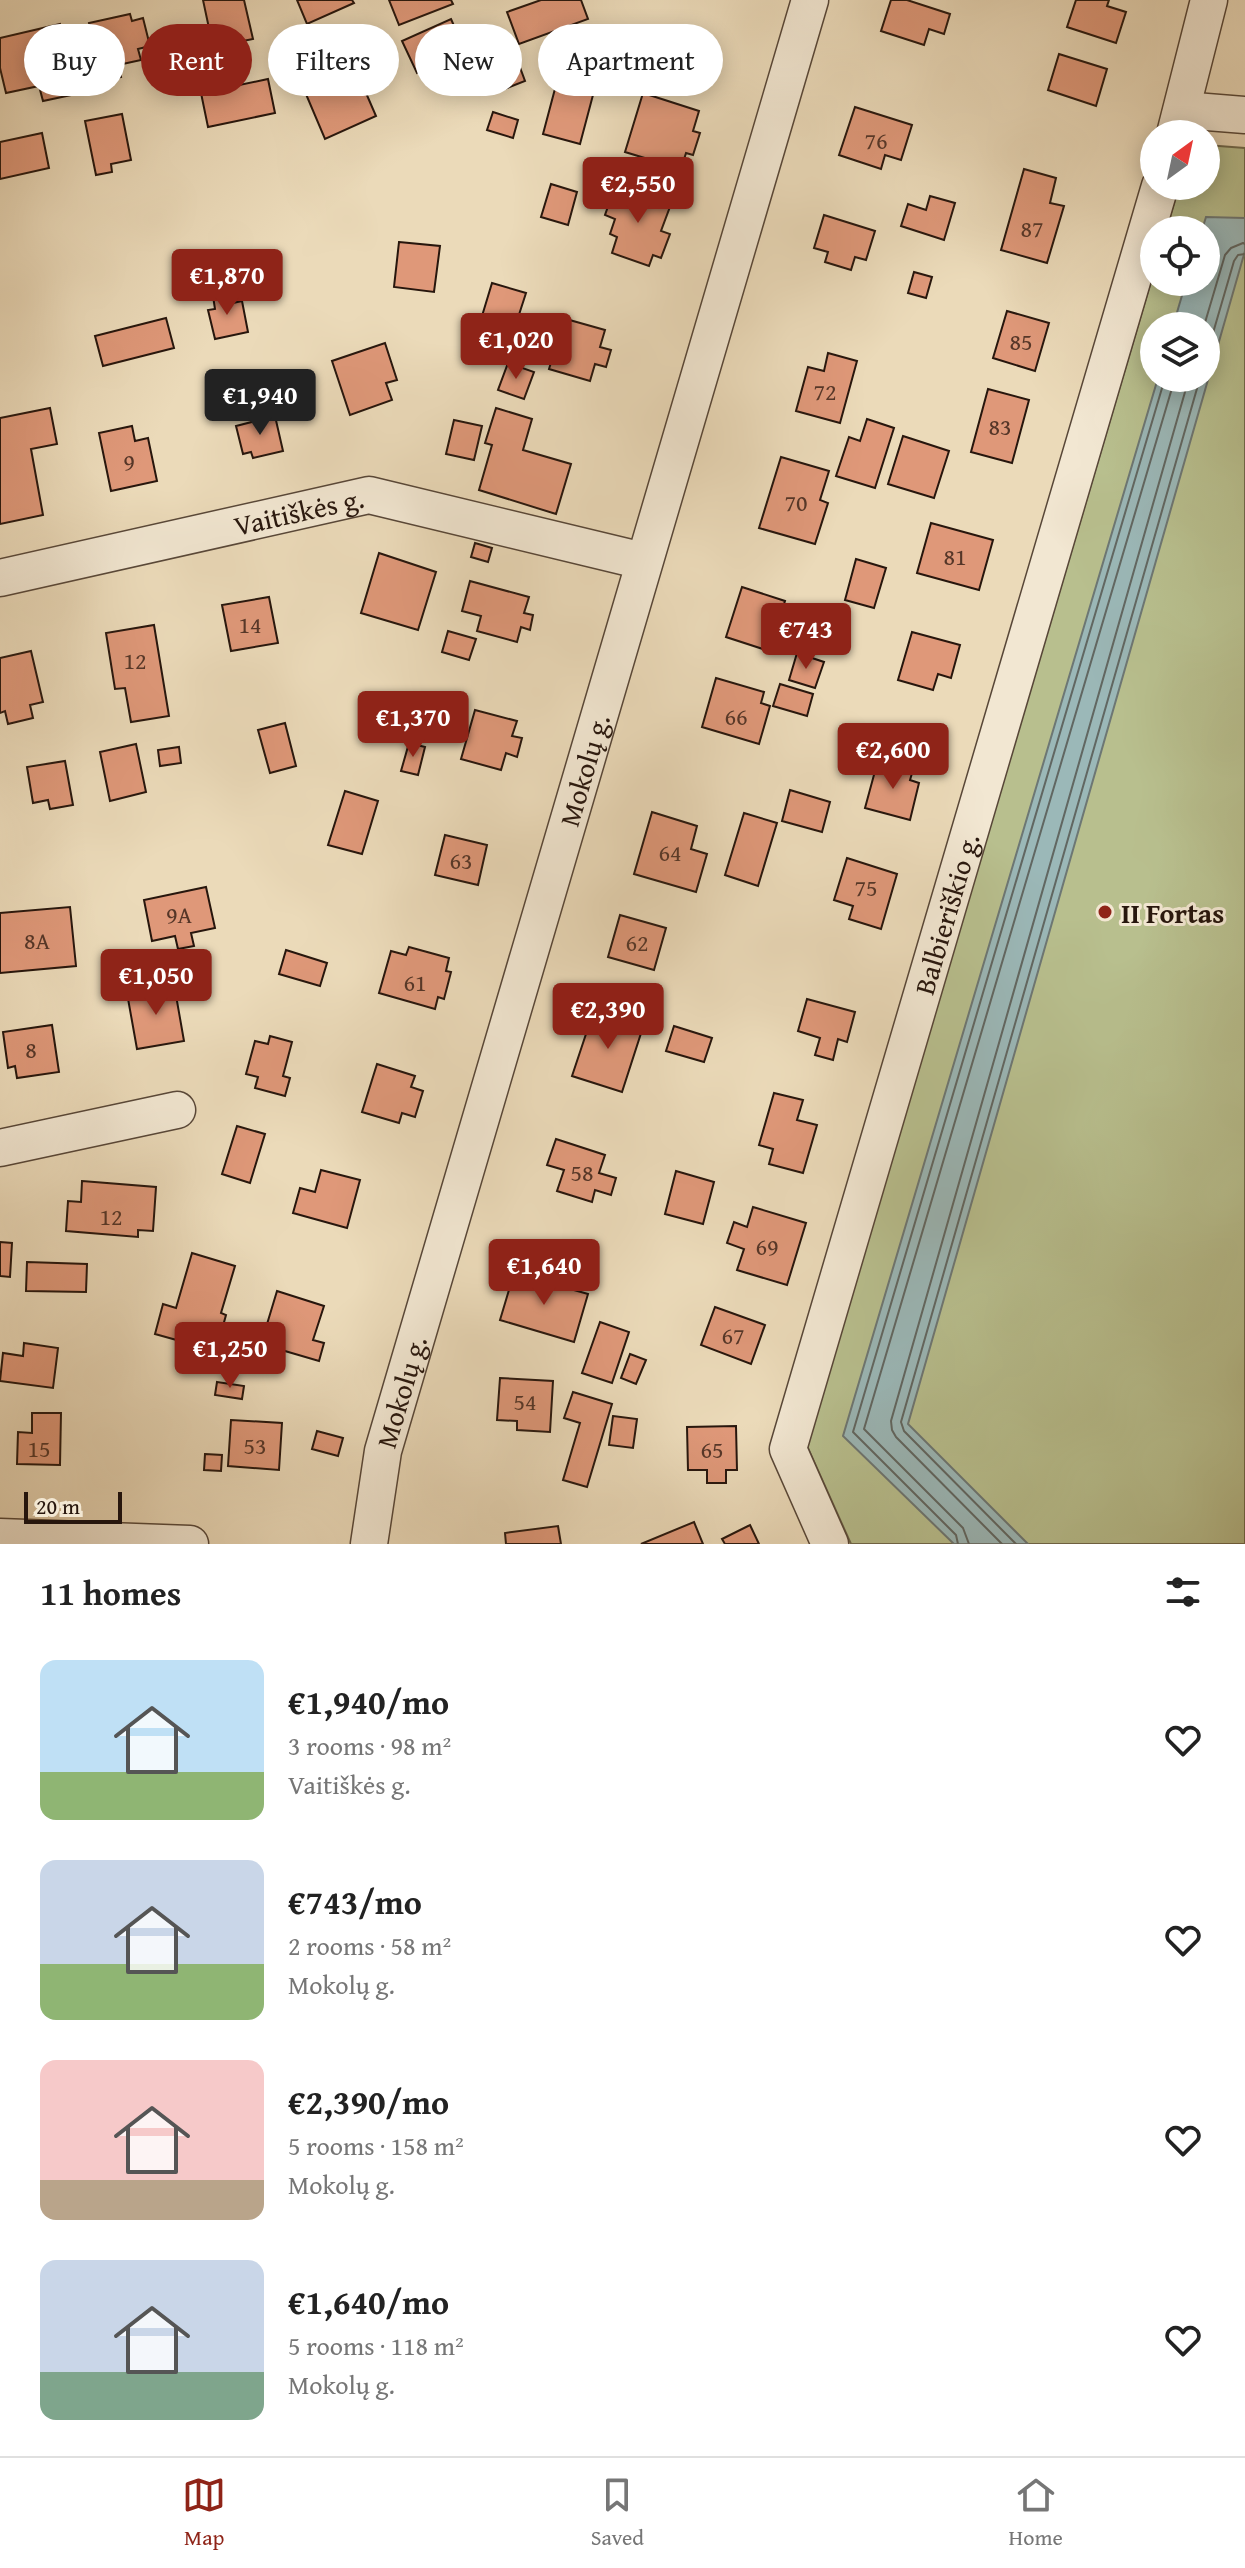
<!DOCTYPE html>
<meta charset="utf-8">
<style>
:root{--surface:#fff;--page:#f2f2f2;--text:#222;--muted:#767676;--line:#e0e0e0;--accent:#8f2418}
body{margin:0;font-family:"Gentium Book Plus",serif;background:var(--page);color:var(--text);height:100vh;display:flex;flex-direction:column;font-size:30px;white-space:nowrap}
*{box-sizing:border-box;margin:0}
p{font-size:26px;color:var(--muted)}
.icon{flex:none;width:44px;height:44px;fill:none;stroke:currentColor;stroke-width:2;stroke-linecap:round;stroke-linejoin:round}
.map{position:relative;height:1544px;overflow:hidden}
.side{display:flex;flex-direction:column;background:var(--surface);flex:1}
.side>*{flex:none}
.hud{position:absolute;left:24px;top:24px;width:800px;height:72px;display:flex;gap:16px}
.needle{width:52px;rotate:33deg}
.controls{position:absolute;left:1140px;top:120px;display:grid;gap:16px}
.controls a{display:grid;place-items:center;width:80px;height:80px;border-radius:50%;background:var(--surface);box-shadow:0 4px 20px #0003;font-size:40px}
.scale{position:absolute;left:24px;bottom:20px;width:98px;box-sizing:border-box;padding-left:8px;border:4px solid #27160d;border-top:0;font-size:22px;line-height:28px;white-space:nowrap;color:#27160d;-webkit-text-stroke:6px #f2e7d2;paint-order:stroke}
.price{position:absolute;translate:-50% -68px;padding:0 18px;border-radius:8px;background:var(--accent);color:#fff;font-size:26px;line-height:52px;filter:drop-shadow(0 2px 4px #0008)}
.price::after{content:'';position:absolute;left:50%;top:48px;width:24px;height:18px;margin-left:-12px;background:inherit;clip-path:polygon(0 0,100% 0,50% 100%)}
.price.active{background:#222;color:#fff}
ul{padding:0;list-style:none}
li{display:flex;align-items:center;gap:24px;height:200px;padding:0 40px}
li span{display:grid;place-items:center;flex:none;width:224px;height:160px;border-radius:16px;color:#555}
li>.icon{margin-inline-start:auto}
span .icon{width:96px;height:96px;fill:#fffc;stroke-width:1}
li b{font-size:34px}
h2{display:flex;justify-content:space-between;align-items:center;height:96px;padding:0 40px;font-size:34px}
.pill{padding:0 28px;border-radius:36px;background:var(--surface);box-shadow:0 4px 20px #0003;font-size:28px;line-height:72px}
.pill.active{background:var(--accent);color:#fff}
.tabs{display:flex;justify-content:space-around;align-items:center;height:112px;border-top:2px solid var(--line);background:var(--surface);font-size:22px;color:var(--muted)}
.tabs a{display:grid;justify-items:center;gap:4px}
.tabs .active{color:var(--accent)}
.map>svg:first-child{display:block}
</style>
<div class="map">
<svg width="1245" height="1544" viewBox="0 0 1245 1544">
<rect width="100%" height="100%" fill="#ebdab9"/>
<filter id="stains"><feTurbulence type="fractalNoise" baseFrequency=".0025" numOctaves="4"/><feColorMatrix values="0 0 0 0 .2 0 0 0 0 .09 0 0 0 0 .02 0 0 0 .5 -.17"/></filter>
<radialGradient id="worn" r=".72"><stop offset=".6" stop-color="#630" stop-opacity="0"/><stop offset="1" stop-color="#630" stop-opacity=".3"/></radialGradient>
<path fill="#b8bf8e" stroke="#706a4e" stroke-width="2" fill-rule="evenodd" d="M1206 145 1245 148V1544H851L807 1446 1154 271V282H1206V230H1166L1179 186H1206ZM1154 326H1206V378H1154Z"/>
<polygon fill="#9bb8b8" stroke="#6d7774" stroke-width="2" points="1206,217 1245,218 1245,251 908,1424 1028,1544 954,1544 843,1436 1158,378 1206,378 1206,326 1173,326 1186,282 1206,282 1206,230 1202,230"/>
<g fill="none" stroke-linecap="round" stroke-linejoin="round">
<g stroke="#616762" stroke-width="2">
<polyline points="1204,326 1225,255 1231,248 1243,243 1245,244"/>
<polyline points="1206,357 1234,261 1238,255 1245,254"/>
<polyline points="958,1544 956,1535 853,1432 1165,378"/>
<polyline points="969,1544 963,1528 864,1429 1175,378"/>
<polyline points="1002,1544 896,1437 892,1430 891,1421 1189,378"/>
<polyline points="1016,1544 904,1431 901,1422 1200,378"/>
</g>
</g>
<g fill="#df9879" stroke="#27160d" stroke-width="2">
<polygon points="203,0 244,0 253,39 213,47"/>
<polygon points="297,0 352,0 354,3 307,24"/>
<polygon points="389,0 451,0 453,4 399,25"/>
<polygon points="541,0 581,0 588,19 519,44 507,12"/>
<polygon points="891,0 907,0 950,14 944,34 929,29 924,45 881,31"/>
<polygon points="1076,0 1109,0 1107,6 1126,12 1116,43 1067,27"/>
<polygon points="130,14 132,21 143,18 150,46 138,49 141,60 118,65 121,77 103,81 89,23"/>
<polygon points="451,19 465,51 451,58 455,67 436,76 432,67 417,73 402,41"/>
<polygon points="60,24 76,94 43,101 39,86 6,93 0,68 0,38"/>
<polygon points="341,54 345,64 363,56 377,89 366,93 376,116 325,139 297,73"/>
<polygon points="1059,54 1107,69 1096,106 1048,90"/>
<polygon points="518,62 525,81 497,92 489,74"/>
<polygon points="268,79 275,113 208,127 201,93"/>
<polygon points="556,85 593,95 580,144 543,134"/>
<polygon points="643,93 699,111 693,131 700,133 693,155 686,153 681,169 625,152"/>
<polygon points="855,107 912,125 901,160 885,155 881,169 839,155"/>
<polygon points="493,112 518,120 513,138 487,130"/>
<polygon points="122,114 131,160 111,164 112,172 96,175 85,121"/>
<polygon points="42,133 49,168 0,179 0,142"/>
<polygon points="1024,169 1056,178 1050,203 1064,206 1047,263 1001,250"/>
<polygon points="551,184 577,192 568,225 541,217"/>
<polygon points="616,184 671,204 661,231 670,234 661,258 653,255 649,266 612,253 617,237 610,234 615,219 605,215"/>
<polygon points="930,196 955,203 944,240 901,226 908,204 926,210"/>
<polygon points="824,215 875,231 866,260 855,257 851,270 825,262 828,252 814,248"/>
<polygon points="399,242 440,246 434,292 394,287"/>
<polygon points="914,272 932,277 926,298 908,293"/>
<polygon points="492,283 526,293 515,327 482,316"/>
<polygon points="231,292 233,303 242,301 248,332 215,339 208,310 215,309 213,296"/>
<polygon points="1007,311 1049,323 1035,371 993,358"/>
<polygon points="166,318 174,348 103,366 95,336"/>
<polygon points="566,319 605,330 600,347 611,350 606,367 595,364 590,381 549,369 553,356 541,353 546,336 560,340"/>
<polygon points="385,343 397,380 386,383 392,400 350,415 332,361"/>
<polygon points="828,353 857,361 840,423 796,411 808,367 824,371"/>
<polygon points="508,363 534,372 524,399 498,390"/>
<polygon points="259,385 263,405 232,411 227,392"/>
<polygon points="988,389 1029,400 1012,463 971,452"/>
<polygon points="50,408 57,444 31,449 43,515 0,524 0,418"/>
<polygon points="496,408 532,419 523,450 571,464 556,514 479,490 492,445 485,443"/>
<polygon points="275,416 283,451 253,458 251,452 243,454 236,426"/>
<polygon points="867,419 894,428 875,488 836,476 849,437 860,441"/>
<polygon points="454,420 482,426 474,460 446,454"/>
<polygon points="132,426 135,441 148,438 157,481 111,491 99,433"/>
<polygon points="903,436 949,451 934,498 888,484"/>
<polygon points="781,457 829,471 820,500 828,503 815,544 759,528"/>
<polygon points="931,523 993,540 979,590 917,573"/>
<polygon points="475,543 492,548 488,562 471,557"/>
<polygon points="379,553 436,572 418,630 361,613"/>
<polygon points="856,559 886,568 874,608 845,600"/>
<polygon points="470,581 529,597 524,613 533,615 530,630 521,627 517,642 477,631 481,616 462,611"/>
<polygon points="742,587 785,601 769,651 726,637"/>
<polygon points="269,597 278,643 231,651 222,605"/>
<polygon points="154,625 169,716 131,722 125,688 115,689 106,633"/>
<polygon points="448,631 476,639 469,660 442,652"/>
<polygon points="912,632 960,645 951,678 938,674 933,690 898,680"/>
<polygon points="31,651 43,702 30,705 33,718 8,724 5,711 0,713 0,658"/>
<polygon points="797,653 824,662 815,688 789,680"/>
<polygon points="716,678 764,692 761,703 770,706 759,744 702,727"/>
<polygon points="780,684 813,694 807,716 773,706"/>
<polygon points="475,710 517,721 512,736 522,738 517,757 506,753 501,770 461,759"/>
<polygon points="285,723 296,766 270,773 258,730"/>
<polygon points="409,743 425,747 418,775 401,771"/>
<polygon points="136,744 146,792 110,801 100,752"/>
<polygon points="179,747 181,763 160,766 158,750"/>
<polygon points="878,760 913,770 910,780 919,783 910,820 865,808"/>
<polygon points="65,761 73,805 50,809 48,800 33,803 27,767"/>
<polygon points="790,790 830,802 822,832 782,821"/>
<polygon points="345,791 378,801 362,854 328,845"/>
<polygon points="652,812 697,826 691,849 707,854 696,892 634,874"/>
<polygon points="744,813 777,823 758,886 725,875"/>
<polygon points="445,835 487,845 478,885 435,875"/>
<polygon points="847,858 897,874 881,929 849,919 853,906 834,900"/>
<polygon points="206,887 215,928 191,933 194,946 178,949 175,936 152,941 144,900"/>
<polygon points="70,907 76,966 0,973 0,913"/>
<polygon points="620,915 666,928 654,970 608,957"/>
<polygon points="409,947 449,958 446,971 451,972 444,999 438,997 435,1009 379,993 391,951 406,955"/>
<polygon points="286,950 327,963 320,986 279,974"/>
<polygon points="174,984 184,1041 137,1049 127,993"/>
<polygon points="807,999 855,1012 847,1042 838,1039 833,1060 815,1055 820,1038 798,1031"/>
<polygon points="594,1010 643,1027 622,1092 572,1076"/>
<polygon points="52,1025 59,1072 17,1078 15,1066 8,1068 3,1032"/>
<polygon points="674,1026 712,1038 704,1062 666,1051"/>
<polygon points="270,1036 292,1042 283,1076 290,1078 285,1096 255,1088 258,1077 246,1074 255,1041 268,1044"/>
<polygon points="377,1064 415,1076 411,1087 423,1091 415,1117 402,1113 399,1123 362,1112"/>
<polygon points="774,1093 803,1100 797,1120 817,1125 803,1173 769,1164 773,1149 759,1145"/>
<polygon points="237,1126 265,1134 250,1183 222,1174"/>
<polygon points="556,1139 605,1155 599,1173 616,1178 611,1195 595,1190 592,1202 557,1191 564,1170 547,1165"/>
<polygon points="321,1170 360,1180 347,1228 293,1213 300,1188 315,1192"/>
<polygon points="676,1171 714,1182 703,1224 665,1214"/>
<polygon points="82,1181 156,1187 153,1231 138,1230 138,1237 66,1231 68,1201 81,1202"/>
<polygon points="753,1207 806,1223 787,1285 737,1270 744,1249 727,1243 734,1222 747,1227"/>
<polygon points="0,1242 12,1243 10,1277 0,1276"/>
<polygon points="192,1253 235,1266 221,1313 226,1315 216,1351 155,1334 163,1304 176,1308"/>
<polygon points="27,1262 87,1264 86,1292 26,1291"/>
<polygon points="514,1273 588,1294 574,1342 500,1320"/>
<polygon points="277,1291 324,1306 313,1340 324,1343 319,1361 261,1344"/>
<polygon points="715,1307 765,1325 751,1364 701,1345"/>
<polygon points="600,1322 629,1332 612,1383 582,1373"/>
<polygon points="24,1343 58,1348 53,1388 0,1381 3,1353 23,1356"/>
<polygon points="630,1354 646,1360 636,1384 621,1378"/>
<polygon points="500,1378 553,1381 550,1432 517,1430 517,1421 497,1420"/>
<polygon points="217,1382 244,1386 242,1399 215,1395"/>
<polygon points="573,1392 612,1404 587,1487 563,1480 580,1423 564,1418"/>
<polygon points="32,1413 61,1413 60,1465 17,1464 18,1432 32,1433"/>
<polygon points="613,1416 637,1419 633,1448 609,1445"/>
<polygon points="231,1420 282,1423 279,1470 228,1466"/>
<polygon points="736,1426 737,1470 726,1470 726,1483 707,1483 707,1470 688,1470 687,1427"/>
<polygon points="317,1431 343,1438 338,1456 312,1449"/>
<polygon points="205,1454 222,1455 221,1471 204,1470"/>
<polygon points="694,1522 703,1544 641,1544"/>
<polygon points="750,1525 759,1544 725,1544 722,1539"/>
<polygon points="558,1526 561,1544 506,1544 505,1533"/>
</g>
<g fill="none" stroke-linecap="round" stroke-linejoin="round">
<g stroke="#584738" stroke-width="39">
<g id="street">
<polyline points="1182,110 1245,115"/>
<polyline points="1175,134 1209,0"/>
<path id="s1" d="M0 578 369 495 643 561"/>
<polyline points="0,1148 177,1110"/>
<polyline points="0,1537 190,1544"/>
<path id="s2" d="M369 1544 383 1451 810 0"/>
<path id="s3" d="M830 1544 788 1449 1160 186"/>
</g>
</g>
<use href="#street" stroke="#f2e7d2" stroke-width="36"/>
</g>
<circle fill="#8f2418" stroke="#f2e7d2" stroke-width="3" cx="1105" cy="912" r="8"/>
<g text-anchor="middle" dominant-baseline="central" stroke-width="6" stroke-linejoin="round" paint-order="stroke">
<g font-size="24" fill="#553628">
<text x="876" y="140">76</text>
<text x="1032" y="228">87</text>
<text x="1021" y="341">85</text>
<text x="825" y="391">72</text>
<text x="1000" y="426">83</text>
<text x="129" y="461">9</text>
<text x="796" y="502">70</text>
<text x="955" y="556">81</text>
<text x="250" y="624">14</text>
<text x="135" y="660">12</text>
<text x="736" y="716">66</text>
<text x="670" y="852">64</text>
<text x="461" y="860">63</text>
<text x="866" y="887">75</text>
<text x="179" y="914">9A</text>
<text x="37" y="940">8A</text>
<text x="637" y="942">62</text>
<text x="415" y="982">61</text>
<text x="31" y="1049">8</text>
<text x="582" y="1172">58</text>
<text x="111" y="1216">12</text>
<text x="767" y="1246">69</text>
<text x="733" y="1335">67</text>
<text x="525" y="1401">54</text>
<text x="255" y="1445">53</text>
<text x="39" y="1448">15</text>
<text x="712" y="1449">65</text>
</g>
<g font-size="28" fill="#27160d" stroke="#f2e7d2">
<text stroke="none"><textPath href="#s1" startOffset="306">Vaitiškės g.</textPath></text>
<text stroke="none"><textPath href="#s2" startOffset="804">Mokolų g.</textPath></text>
<text stroke="none"><textPath href="#s3" startOffset="662">Balbieriškio g.</textPath></text>
<text stroke="none"><textPath href="#s2" startOffset="156">Mokolų g.</textPath></text>
</g>
<g font-size="28" font-weight="bold" fill="#27160d" stroke="#f2e7d2" text-anchor="start">
<text x="1121" y="912">II Fortas</text>
</g>
</g>
<rect width="100%" height="100%" filter="url(#stains)"/>
<rect width="100%" height="100%" fill="url(#worn)"/>
</svg>
<div class="controls">
<a><svg class="needle" viewBox="-14 -14 28 28"><path d="M0-13l5 13h-10z" fill="#e53935"/><path d="M0 13l5-13h-10z" fill="#767676"/></svg></a>
<a><svg class="icon" aria-label="locate" viewBox="0 0 24 24"><circle cx="12" cy="12" r="6"/><path d="M12 2v4M12 18v4M2 12h4M18 12h4"/></svg></a>
<a><svg class="icon" aria-label="layers" viewBox="0 0 24 24"><path d="M12 4l9 5-9 5-9-5zM3 14l9 5 9-5"/></svg></a>
</div>
<div class="scale">20 m</div>
<b class="price" style="left:638px;top:225px">€2,550</b>
<b class="price" style="left:227px;top:317px">€1,870</b>
<b class="price" style="left:516px;top:381px">€1,020</b>
<b class="price active" style="left:260px;top:437px">€1,940</b>
<b class="price" style="left:806px;top:671px">€743</b>
<b class="price" style="left:413px;top:759px">€1,370</b>
<b class="price" style="left:893px;top:791px">€2,600</b>
<b class="price" style="left:156px;top:1017px">€1,050</b>
<b class="price" style="left:608px;top:1051px">€2,390</b>
<b class="price" style="left:544px;top:1307px">€1,640</b>
<b class="price" style="left:230px;top:1390px">€1,250</b>
<div class="hud">
<a class="pill">Buy</a>
<a class="pill active">Rent</a>
<a class="pill">Filters</a>
<a class="pill">New</a>
<a class="pill">Apartment</a>
</div>
</div>
<section class="side">
<h2>11 homes<svg class="icon" aria-label="filters" viewBox="0 0 24 24"><path d="M4 7h16M4 17h16"/><circle cx="9" cy="7" r="2"/><circle cx="15" cy="17" r="2"/></svg></h2>
<ul>
<li><span style="background:linear-gradient(#bfe0f5 70%,#8fb573 0)"><svg class="icon" aria-label="home" viewBox="0 0 24 24"><path d="M3 11l9-7 9 7M6 9v11h12V9"/></svg></span><div><b>€1,940/mo</b><p>3 rooms · 98 m²</p><p>Vaitiškės g.</p></div><svg class="icon" aria-label="heart" viewBox="0 0 24 24"><path d="M12 20l-8-8c-3-5 5-10 8-4 3-6 11-1 8 4z"/></svg></li>
<li><span style="background:linear-gradient(#c9d6e8 65%,#8fb573 0)"><svg class="icon" aria-label="home" viewBox="0 0 24 24"><path d="M3 11l9-7 9 7M6 9v11h12V9"/></svg></span><div><b>€743/mo</b><p>2 rooms · 58 m²</p><p>Mokolų g.</p></div><svg class="icon" aria-label="heart" viewBox="0 0 24 24"><path d="M12 20l-8-8c-3-5 5-10 8-4 3-6 11-1 8 4z"/></svg></li>
<li><span style="background:linear-gradient(#f6c9c9 75%,#b9a48a 0)"><svg class="icon" aria-label="home" viewBox="0 0 24 24"><path d="M3 11l9-7 9 7M6 9v11h12V9"/></svg></span><div><b>€2,390/mo</b><p>5 rooms · 158 m²</p><p>Mokolų g.</p></div><svg class="icon" aria-label="heart" viewBox="0 0 24 24"><path d="M12 20l-8-8c-3-5 5-10 8-4 3-6 11-1 8 4z"/></svg></li>
<li><span style="background:linear-gradient(#c9d6e8 70%,#7fa58c 0)"><svg class="icon" aria-label="home" viewBox="0 0 24 24"><path d="M3 11l9-7 9 7M6 9v11h12V9"/></svg></span><div><b>€1,640/mo</b><p>5 rooms · 118 m²</p><p>Mokolų g.</p></div><svg class="icon" aria-label="heart" viewBox="0 0 24 24"><path d="M12 20l-8-8c-3-5 5-10 8-4 3-6 11-1 8 4z"/></svg></li>
</ul>
</section>
<nav class="tabs">
<a class="active"><svg class="icon" aria-label="map" viewBox="0 0 24 24"><path d="M3 6l6-2 6 2 6-2v14l-6 2-6-2-6 2zM9 4v14M15 6v14"/></svg>Map</a>
<a><svg class="icon" aria-label="saved" viewBox="0 0 24 24"><path d="M7 4h10v16l-5-4-5 4z"/></svg>Saved</a>
<a><svg class="icon" aria-label="home" viewBox="0 0 24 24"><path d="M3 11l9-7 9 7M6 9v11h12V9"/></svg>Home</a>
</nav>
